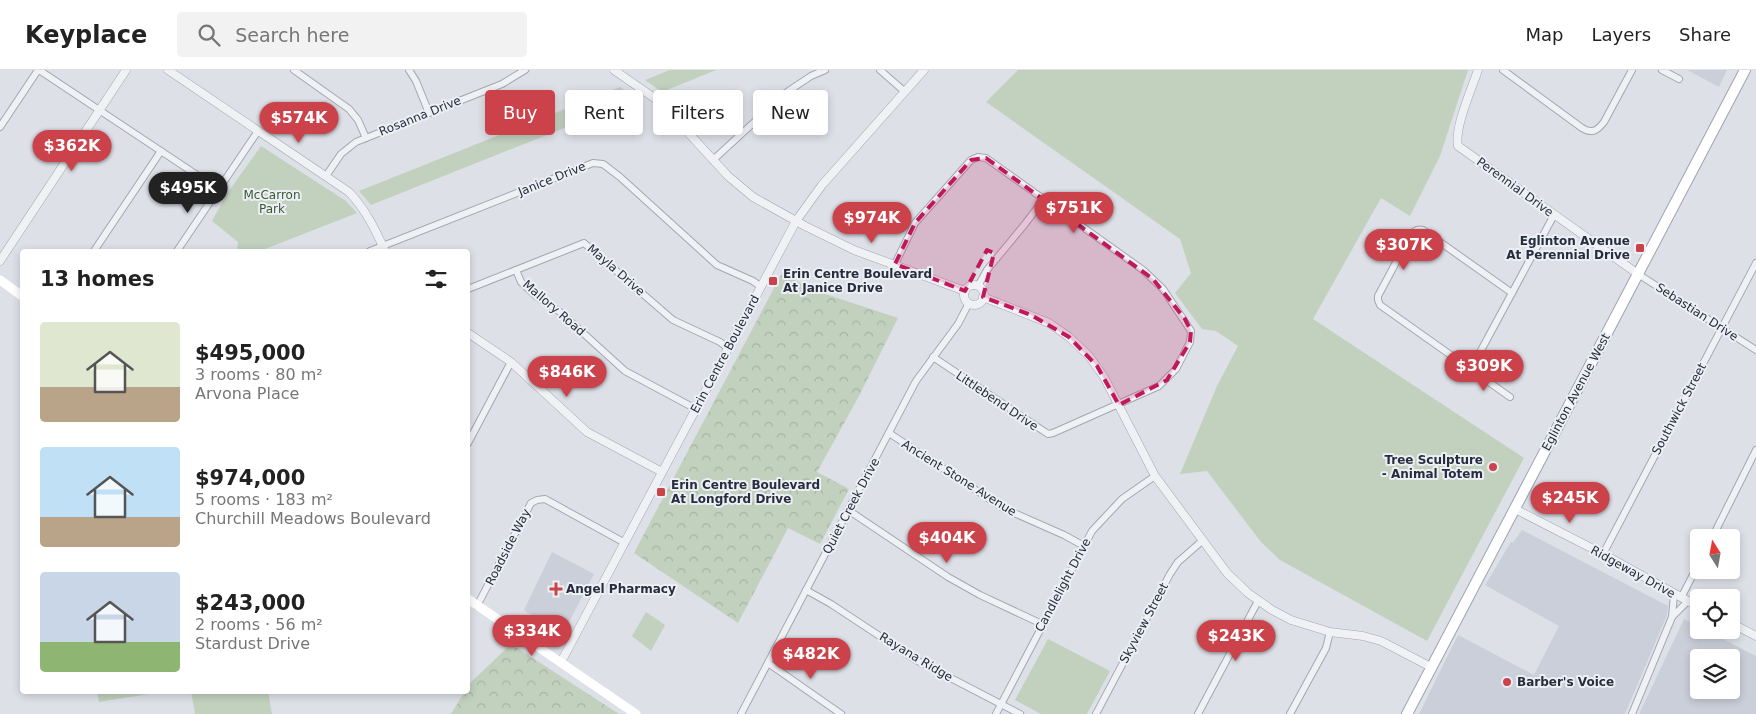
<!DOCTYPE html>
<meta charset="utf-8">
<style>
:root{--surface:#fff;--page:#f2f2f2;--text:#222;--muted:#767676;--line:#e0e0e0;--accent:#cc424a}
body{margin:0;font-family:"DejaVu Sans",sans-serif;background:var(--page);color:var(--text);height:100vh;display:flex;flex-direction:column;font-size:19px;white-space:nowrap}
*{box-sizing:border-box;margin:0}
p{font-size:16px;color:var(--muted)}
.icon{flex:none;width:28px;height:28px;fill:none;stroke:currentColor;stroke-width:2;stroke-linecap:round;stroke-linejoin:round}
.map{position:relative;flex:1;overflow:hidden}
.sheet{position:absolute;left:20px;top:179px;width:450px;height:445px;display:flex;flex-direction:column;background:var(--surface);border-radius:5px;box-shadow:0 2px 8px #0003}
.sheet>*{flex:none}
.banner{position:absolute;left:485px;top:20px;width:475px;height:45px;display:flex;gap:10px}
.needle{width:32px;rotate:349deg}
.buttons{position:absolute;left:1690px;top:459px;display:grid;gap:10px}
.buttons a{display:grid;place-items:center;width:50px;height:50px;border-radius:5px;background:var(--surface);box-shadow:0 2px 8px #0003;font-size:25px}
.price{position:absolute;translate:-50% -42px;padding:0 11px;border-radius:18px;background:var(--accent);color:#fff;font-size:16px;line-height:32px;filter:drop-shadow(0 1px 2px #0008)}
.price::after{content:'';position:absolute;left:50%;top:30px;width:15px;height:11px;margin-left:-8px;background:inherit;clip-path:polygon(0 0,100% 0,50% 100%)}
.price.active{background:#222;color:#fff}
ul{padding:0;list-style:none}
li{display:flex;align-items:center;gap:15px;height:125px;padding:0 20px}
li span{display:grid;place-items:center;flex:none;width:140px;height:100px;border-radius:5px;color:#555}
li>.icon{margin-inline-start:auto}
span .icon{width:60px;height:60px;fill:#fffc;stroke-width:1}
li b{font-size:21px}
h2{display:flex;justify-content:space-between;align-items:center;height:60px;padding:0 20px;font-size:21px}
.chip{padding:0 18px;border-radius:5px;background:var(--surface);box-shadow:0 2px 8px #0003;font-size:18px;line-height:45px}
.chip.active{background:var(--accent);color:#fff}
header{display:flex;align-items:center;gap:30px;box-sizing:border-box;height:70px;padding:0 25px;background:var(--surface);border-bottom:1px solid var(--line)}
header strong{font-size:24px}
nav{display:flex;gap:28px;margin-inline-start:auto;font-size:18px}
.search{width:350px;height:45px;background:var(--page);display:flex;align-items:center;gap:12px;box-sizing:border-box;padding:0 18px;border-radius:5px;color:var(--muted);font-size:19px}
.map>svg:first-child{display:block}
</style>
<header>
<strong>Keyplace</strong>
<div class="search"><svg class="icon" aria-label="search" viewBox="0 0 24 24"><circle cx="10" cy="10" r="6"/><path d="M15 15l6 6"/></svg>Search here</div>
<nav><a>Map</a><a>Layers</a><a>Share</a></nav>
</header>
<div class="map">
<svg width="1756" height="644" viewBox="0 0 1756 644">
<defs>
<pattern id="forest-crowns" width="20" height="18" patternUnits="userSpaceOnUse" patternTransform="scale(1.25)"><rect width="20" height="18" fill="#c1d1be"/><path d="M2 6a3 3 0 1 1 6 0M12 15a3 3 0 1 1 6 0" fill="none" stroke="#a6b4a4"/></pattern>
</defs>
<rect width="100%" height="100%" fill="#dde0e7"/>
<g fill="#cbcfd9" fill-rule="evenodd">
<polygon points="1687,0 1727,0 1719,17"/>
<polygon points="1522,460 1668,536 1667,545 1625,644 1419,644 1458,565 1534,605 1559,556 1485,515 1511,472 1513,473"/>
<polygon points="552,482 594,504 569,552 549,557 524,540"/>
<path d="M1684 549 1699 557V560H1705L1756 586V644H1639ZM1699 588H1731V620H1699Z"/>
</g>
<g fill="url(#forest-crowns)">
<polygon points="782,203 813,220 898,248 859,326 817,402 849,419 820,474 788,458 738,553 634,483"/>
<polygon points="511,574 619,644 451,644 465,621 468,621 468,615"/>
</g>
<g fill="#c1d1be">
<polygon points="670,0 716,0 662,22 645,10"/>
<polygon points="1018,0 1468,0 1440,86 1410,146 1381,128 1313,249 1524,388 1427,571 1280,490 1261,472 1207,401 1180,404 1217,316 1238,276 1216,261 1202,259 1175,223 1191,203 1180,169 986,32"/>
<polygon points="620,17 637,29 371,135 359,121"/>
<polygon points="261,76 346,131 357,143 260,181 237,181 238,172 212,151 226,125"/>
<polygon points="646,542 665,555 651,581 632,566"/>
<polygon points="1048,569 1110,601 1087,644 1041,644 1015,630"/>
<polygon points="97,621 167,621 99,632"/>
<polygon points="191,621 268,621 272,644 195,644"/>
</g>
<g fill="none" stroke-linecap="round" stroke-linejoin="round">
<g stroke="#a3a7b1" stroke-width="8">
<g id="minor">
<polyline points="39,0 218,119"/>
<polyline points="294,0 349,39 358,50 366,68"/>
<polyline points="409,0 416,11 429,43"/>
<polyline points="880,0 904,21"/>
<path d="M1503 0 1582 58C1592 64 1597 61 1604 52L1632 0"/>
<polyline points="1662,0 1679,9"/>
<polyline points="0,57 38,0"/>
<polyline points="713,90 787,22 811,6 825,0"/>
<polyline points="326,106 341,84 356,72 502,14 525,0"/>
<polyline points="94,181 161,81"/>
<polyline points="177,181 258,61"/>
<polyline points="370,181 593,93 603,94 620,107 717,195 753,211 761,217"/>
<polyline points="895,194 915,153 971,90 978,87 986,88 1143,200 1163,219 1191,261 1190,272 1176,299 1159,316 1053,363 1048,364 933,287"/>
<polyline points="516,200 521,212 536,226 560,242 625,301 696,339"/>
<polyline points="1638,204 1756,280"/>
<polyline points="978,216 987,200 1025,154 1044,129"/>
<polyline points="468,219 584,173 673,250 720,272 728,278"/>
<polyline points="1471,299 1554,145"/>
<path d="M1510 327 1380 235 1378 230V226L1408 170C1412 164 1414 158 1423 160L1512 223"/>
<polyline points="889,363 1003,438 1064,465 1084,476"/>
<polyline points="468,373 511,292"/>
<polyline points="848,440 948,507 980,525 1042,554"/>
<polyline points="1712,468 1756,380"/>
<polyline points="1603,484 1756,193"/>
<polyline points="806,520 831,534 916,590 1020,644"/>
<polyline points="1681,528 1699,493"/>
<polyline points="477,536 531,433 537,430 545,429 625,473"/>
<polyline points="1672,547 1688,531"/>
<polyline points="768,593 841,644"/>
<polyline points="741,644 916,311 958,254 969,233"/>
<polyline points="996,644 1092,461 1122,429 1155,406"/>
<polyline points="1096,644 1170,504 1178,492 1202,471"/>
<polyline points="1198,644 1258,531"/>
<polyline points="1290,644 1326,578 1330,562"/>
<polyline points="1632,644 1672,547 1674,524"/>
</g>
</g>
<g stroke="#a3a7b1" stroke-width="9">
<g id="tertiary">
<path d="M168 0 349 122C366 140 375 159 385 181"/>
<polyline points="614,0 660,32 728,106 753,127 805,156 854,180 965,221"/>
<path d="M1478 0C1472 18 1454 58 1458 76L1638 204"/>
<polyline points="0,191 126,0"/>
<circle cx="974" cy="225" r="10"/>
<polyline points="983,227 1049,253 1069,267 1089,286 1104,307 1155,406 1227,503 1248,523 1272,540 1291,550 1330,562 1363,566 1381,571 1431,597"/>
<polyline points="468,263 511,292 587,362 662,402"/>
<polyline points="1515,439 1603,484 1699,537"/>
<polyline points="1731,553 1756,566"/>
<polyline points="561,592 796,151 822,115 924,0"/>
</g>
</g>
<g stroke="#9ca3b2" stroke-width="12">
<polyline id="primary" points="1407,644 1745,0"/>
</g>
<use href="#minor" stroke="#eff1f5" stroke-width="6"/>
<use href="#tertiary" stroke="#eff1f5" stroke-width="8"/>
<g stroke="#fff" stroke-width="9">
<polyline points="0,210 22,226"/>
<polyline points="468,529 636,644"/>
</g>
<use href="#primary" stroke="#fff" stroke-width="10"/>
</g>
<path fill="#c2185b" fill-opacity="0.2" stroke="#c2185b" stroke-width="4" stroke-dasharray="10 6" stroke-linejoin="round" d="M986 88 1153 209 1185 249 1191 261 1190 272 1167 310 1119 335 1097 296 1069 267 1031 245 983 227 994 183 987 180 965 221 895 194 915 153 971 90Z"/>
<g fill="#cc424a" stroke="#eceff4" stroke-width="2">
<rect x="1635" y="173" width="10" height="10" rx="2.5"/>
<rect x="768" y="206" width="10" height="10" rx="2.5"/>
<circle cx="1493" cy="397" r="5"/>
<rect x="656" y="417" width="10" height="10" rx="2.5"/>
<path d="M553.5 511.5h5v5h5v5h-5v5h-5v-5h-5v-5h5z"/>
<circle cx="1507" cy="612" r="5"/>
</g>
<g text-anchor="middle" dominant-baseline="central" stroke-width="4" stroke-linejoin="round" paint-order="stroke">
<g font-size="12" fill="#272d3d" stroke="#eceff4">
<text transform="translate(420 46) rotate(-22)">Rosanna Drive</text>
<text transform="translate(552 109) rotate(-22)">Janice Drive</text>
<text transform="translate(1515 117) rotate(36)">Perennial Drive</text>
<text transform="translate(616 200) rotate(41)">Mayla Drive</text>
<text transform="translate(554 238) rotate(41)">Mallory Road</text>
<text transform="translate(1697 242) rotate(33)">Sebastian Drive</text>
<text transform="translate(725 284) rotate(-62)">Erin Centre Boulevard</text>
<text transform="translate(1576 322) rotate(-62)">Eglinton Avenue West</text>
<text transform="translate(997 331) rotate(34)">Littlebend Drive</text>
<text transform="translate(1679 339) rotate(-62)">Southwick Street</text>
<text transform="translate(959 408) rotate(32)">Ancient Stone Avenue</text>
<text transform="translate(851 436) rotate(-62)">Quiet Creek Drive</text>
<text transform="translate(508 477) rotate(-63)">Roadside Way</text>
<text transform="translate(1633 502) rotate(29)">Ridgeway Drive</text>
<text transform="translate(1063 515) rotate(-62)">Candlelight Drive</text>
<text transform="translate(1144 553) rotate(-62)">Skyview Street</text>
<text transform="translate(916 587) rotate(31)">Rayana Ridge</text>
</g>
<g font-size="12" fill="#385834" stroke="#eceff4">
<text x="272" y="125">McCarron<tspan x="272" dy="14">Park</tspan></text>
</g>
<g font-size="12" font-weight="bold" fill="#272d3d" stroke="#eceff4" text-anchor="start">
<text x="1630" y="171" text-anchor="end">Eglinton Avenue<tspan x="1630" dy="14">At Perennial Drive</tspan></text>
<text x="783" y="204">Erin Centre Boulevard<tspan x="783" dy="14">At Janice Drive</tspan></text>
<text x="1483" y="390" text-anchor="end">Tree Sculpture<tspan x="1483" dy="14">- Animal Totem</tspan></text>
<text x="671" y="415">Erin Centre Boulevard<tspan x="671" dy="14">At Longford Drive</tspan></text>
<text x="566" y="519">Angel Pharmacy</text>
<text x="1517" y="612">Barber's Voice</text>
</g>
</g>
</svg>
<div class="buttons">
<a><svg class="needle" viewBox="-14 -14 28 28"><path d="M0-13l5 13h-10z" fill="#e53935"/><path d="M0 13l5-13h-10z" fill="#767676"/></svg></a>
<a><svg class="icon" aria-label="locate" viewBox="0 0 24 24"><circle cx="12" cy="12" r="6"/><path d="M12 2v4M12 18v4M2 12h4M18 12h4"/></svg></a>
<a><svg class="icon" aria-label="layers" viewBox="0 0 24 24"><path d="M12 4l9 5-9 5-9-5zM3 14l9 5 9-5"/></svg></a>
</div>
<b class="price" style="left:299px;top:74px">$574K</b>
<b class="price" style="left:72px;top:102px">$362K</b>
<b class="price active" style="left:188px;top:144px">$495K</b>
<b class="price" style="left:1074px;top:164px">$751K</b>
<b class="price" style="left:872px;top:174px">$974K</b>
<b class="price" style="left:1404px;top:201px">$307K</b>
<b class="price" style="left:1484px;top:322px">$309K</b>
<b class="price" style="left:567px;top:328px">$846K</b>
<b class="price" style="left:1570px;top:454px">$245K</b>
<b class="price" style="left:947px;top:494px">$404K</b>
<b class="price" style="left:532px;top:587px">$334K</b>
<b class="price" style="left:1236px;top:592px">$243K</b>
<b class="price" style="left:811px;top:610px">$482K</b>
<div class="banner">
<a class="chip active">Buy</a>
<a class="chip">Rent</a>
<a class="chip">Filters</a>
<a class="chip">New</a>
</div>
<section class="sheet">
<h2>13 homes<svg class="icon" aria-label="filters" viewBox="0 0 24 24"><path d="M4 7h16M4 17h16"/><circle cx="9" cy="7" r="2"/><circle cx="15" cy="17" r="2"/></svg></h2>
<ul>
<li><span style="background:linear-gradient(#dfe7d0 65%,#b9a48a 0)"><svg class="icon" aria-label="home" viewBox="0 0 24 24"><path d="M3 11l9-7 9 7M6 9v11h12V9"/></svg></span><div><b>$495,000</b><p>3 rooms · 80 m²</p><p>Arvona Place</p></div></li>
<li><span style="background:linear-gradient(#bfe0f5 70%,#b9a48a 0)"><svg class="icon" aria-label="home" viewBox="0 0 24 24"><path d="M3 11l9-7 9 7M6 9v11h12V9"/></svg></span><div><b>$974,000</b><p>5 rooms · 183 m²</p><p>Churchill Meadows Boulevard</p></div></li>
<li><span style="background:linear-gradient(#c9d6e8 70%,#8fb573 0)"><svg class="icon" aria-label="home" viewBox="0 0 24 24"><path d="M3 11l9-7 9 7M6 9v11h12V9"/></svg></span><div><b>$243,000</b><p>2 rooms · 56 m²</p><p>Stardust Drive</p></div></li>
</ul>
</section>
</div>
